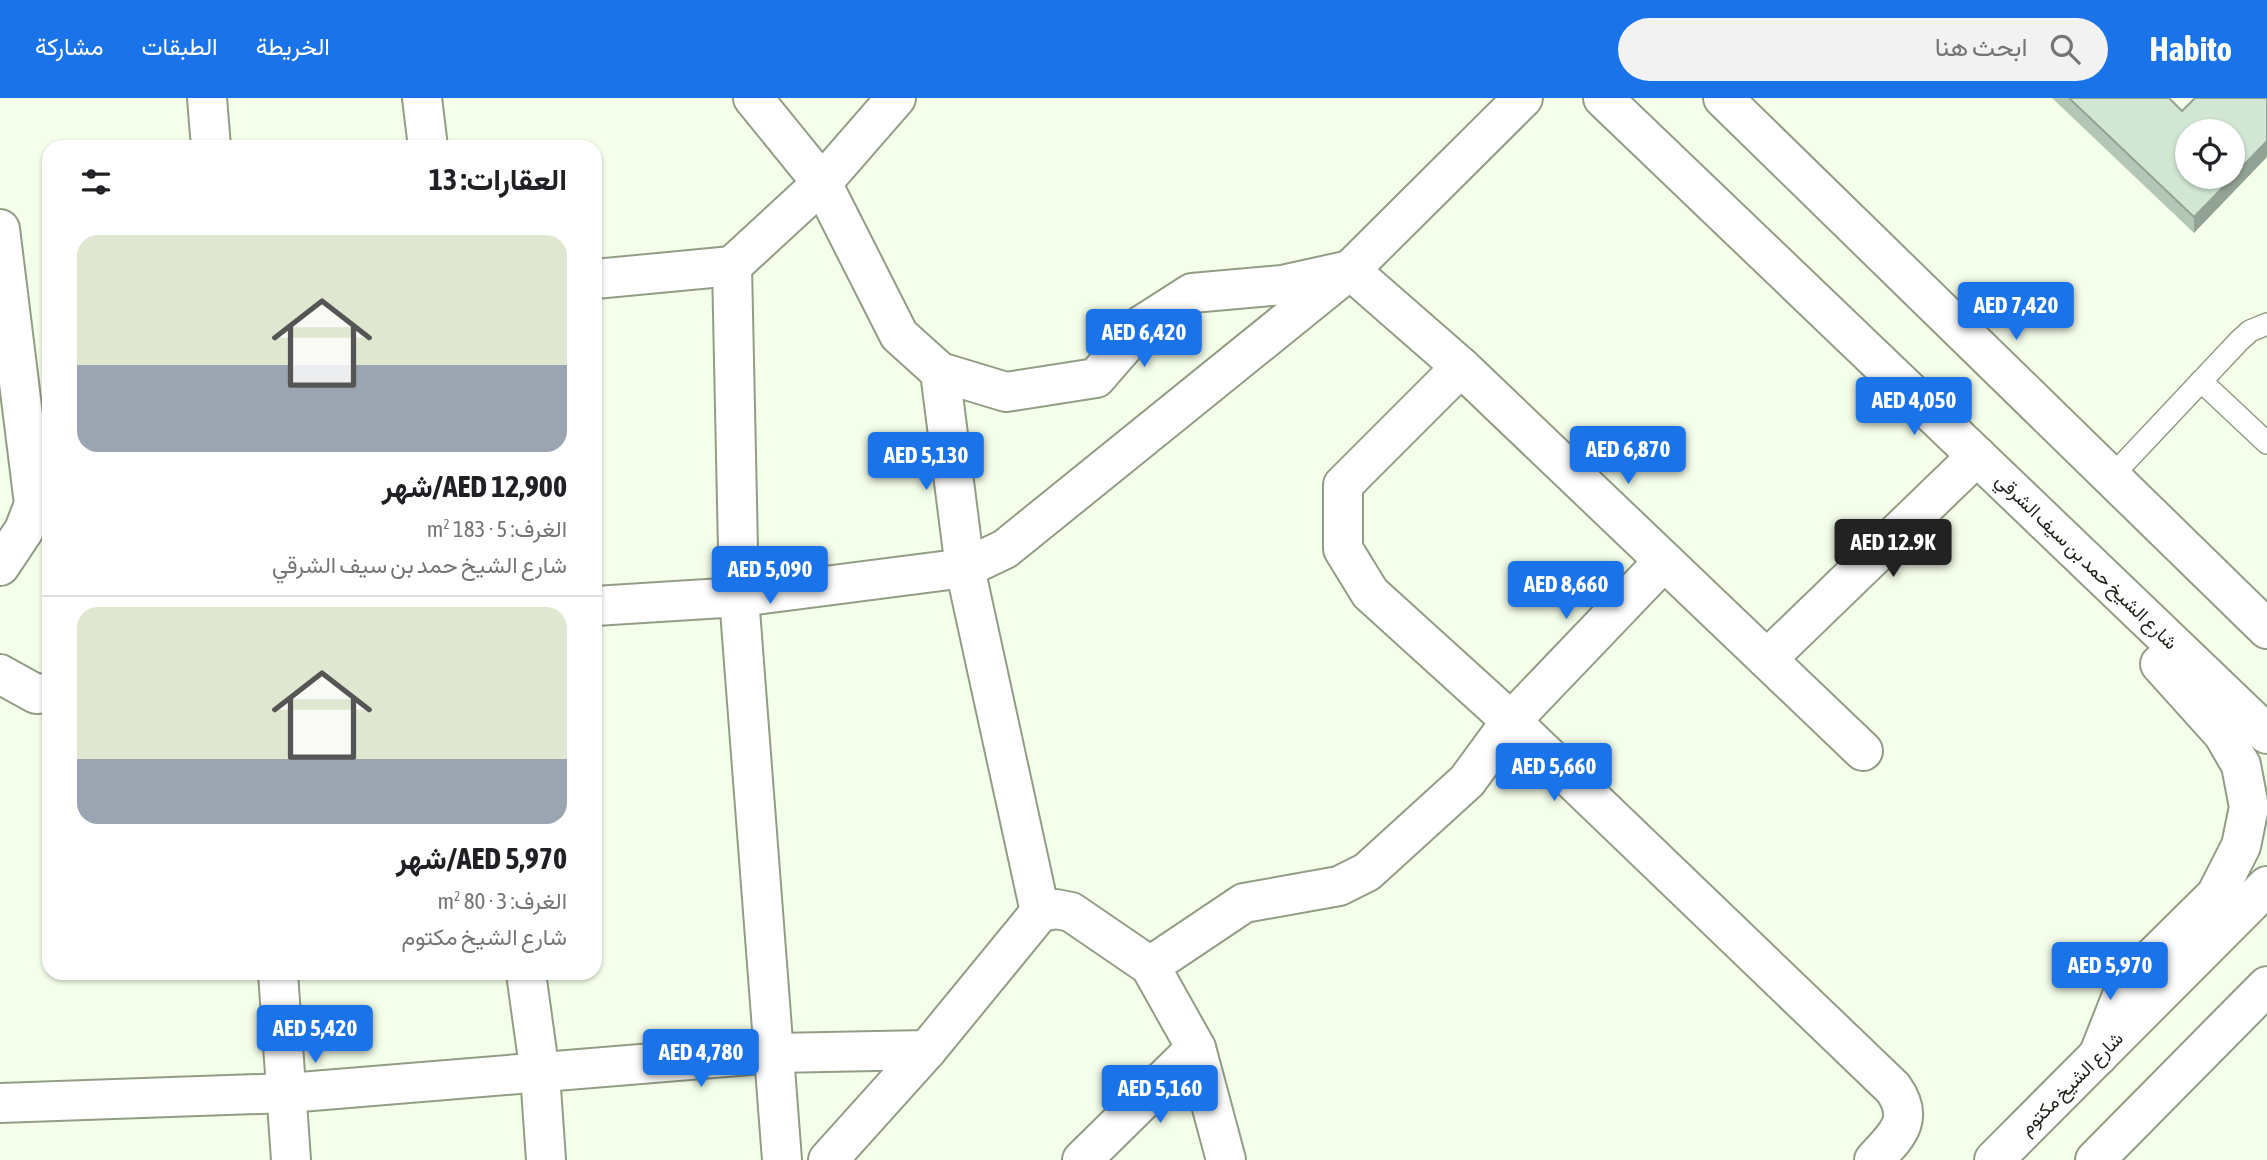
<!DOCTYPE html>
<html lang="ar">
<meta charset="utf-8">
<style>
body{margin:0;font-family:"Asap Condensed",Vazirmatn,sans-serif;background:#f2f2f2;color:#202124;direction:rtl;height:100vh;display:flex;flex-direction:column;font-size:26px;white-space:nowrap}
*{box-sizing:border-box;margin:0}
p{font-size:23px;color:#757577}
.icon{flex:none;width:38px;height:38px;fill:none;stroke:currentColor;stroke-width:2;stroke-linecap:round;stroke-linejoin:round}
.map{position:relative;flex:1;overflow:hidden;direction:ltr}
.details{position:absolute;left:42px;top:42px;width:560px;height:840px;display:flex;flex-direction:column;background:#fff;border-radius:21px;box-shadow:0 2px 5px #0004;direction:rtl}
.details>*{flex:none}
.controls{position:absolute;left:2175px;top:21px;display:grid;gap:14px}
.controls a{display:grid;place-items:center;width:70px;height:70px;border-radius:50%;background:#fff;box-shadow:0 2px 5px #0004;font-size:35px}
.price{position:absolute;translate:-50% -60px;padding:0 16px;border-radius:7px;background:#1a73e8;color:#fff;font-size:23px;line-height:46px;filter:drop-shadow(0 2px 4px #0008)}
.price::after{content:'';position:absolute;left:50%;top:42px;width:21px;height:16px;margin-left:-10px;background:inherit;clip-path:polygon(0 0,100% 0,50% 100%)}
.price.active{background:#222;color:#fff}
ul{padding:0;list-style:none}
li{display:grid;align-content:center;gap:14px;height:371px;padding:0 35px}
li+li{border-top:2px solid #e0e0e0}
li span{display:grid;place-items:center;height:217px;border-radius:21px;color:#555}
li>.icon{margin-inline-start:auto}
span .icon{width:126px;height:126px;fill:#fffc;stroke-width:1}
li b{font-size:30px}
h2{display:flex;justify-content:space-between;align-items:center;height:84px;padding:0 35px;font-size:30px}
header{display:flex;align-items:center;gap:42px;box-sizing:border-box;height:98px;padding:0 35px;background:#1a73e8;color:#fff}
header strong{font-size:33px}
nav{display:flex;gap:38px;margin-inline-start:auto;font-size:24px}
.search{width:490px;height:63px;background:#f2f2f2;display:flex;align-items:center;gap:18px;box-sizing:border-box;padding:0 24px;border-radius:38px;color:#757577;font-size:26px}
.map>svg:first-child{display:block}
</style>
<header>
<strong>Habito</strong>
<div class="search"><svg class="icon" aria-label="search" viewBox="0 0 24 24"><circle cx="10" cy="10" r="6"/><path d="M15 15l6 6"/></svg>ابحث هنا</div>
<nav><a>الخريطة</a><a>الطبقات</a><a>مشاركة</a></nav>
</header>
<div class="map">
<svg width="2267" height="1062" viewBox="0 0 2267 1062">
<rect width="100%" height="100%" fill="#f5feea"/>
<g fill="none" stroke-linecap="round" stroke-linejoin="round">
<!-- lane casing -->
<g stroke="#929d86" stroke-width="24">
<g id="lane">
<polyline points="2201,283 2267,345"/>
<polyline points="2111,379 2239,243 2250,233 2267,226"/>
</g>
</g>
<!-- street casing -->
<g stroke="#929d86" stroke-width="42">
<g id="street">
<polyline points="207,0 211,49"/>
<polyline points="422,0 428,49"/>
<polyline points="753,0 822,85 899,237 940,274 965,470 1040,814"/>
<polyline points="0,131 34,406 24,432 0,468"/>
<polyline points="595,181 732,168"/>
<polyline points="1461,269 1343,387 1343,451 1370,495 1511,623 1664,463"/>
<polyline points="940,274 1006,294 1096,280 1142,227 1192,195 1282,187 1350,172 1461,269 1863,653"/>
<polyline points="595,508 739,499 965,470 1005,451 1350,172 1523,0"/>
<polyline points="1767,561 1977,358"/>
<polyline points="0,576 36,596 49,595"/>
<path d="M1150,868L1244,805L1339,788L1367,774L1467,683L1511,623L1893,990C1916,1022 1896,1038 1874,1062"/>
<polyline points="278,875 291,1062"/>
<polyline points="526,875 540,976 546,1062"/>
<polyline points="0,1005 288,995 775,955 927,952 1040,814 1056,811 1071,814 1150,868 1196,950 1226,1062"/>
<polyline points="782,1062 739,499 732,168 822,85 896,0"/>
<polyline points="828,1062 927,952"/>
<polyline points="1082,1062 1196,950"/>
</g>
</g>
<!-- secondary casing -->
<g stroke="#929d86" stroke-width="42">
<g id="secondary">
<polyline points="1603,0 2267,636"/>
<polyline points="1723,0 2267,531"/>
<polyline points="2098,958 2127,885 2216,797 2241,748 2249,709 2241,667 2223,636 2160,566"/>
<polyline points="1994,1062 2267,788"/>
<polyline points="2095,1062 2267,888"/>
</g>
</g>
<!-- lane -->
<use href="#lane" stroke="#fff" stroke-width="21"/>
<!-- street -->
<use href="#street" stroke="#fff" stroke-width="38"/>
<!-- secondary -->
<use href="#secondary" stroke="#fff" stroke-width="38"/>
</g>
<!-- wall -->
<polygon fill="#b4c7b6" points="2052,0 2169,0 2182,13 2195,0 2194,135"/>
<!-- shaded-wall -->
<polygon fill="#92a294" points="2267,43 2267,59 2194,135 2194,119"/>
<!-- building -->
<polygon fill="#d1e7d4" stroke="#92a294" stroke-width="2" points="2069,0 2169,0 2182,13 2195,0 2267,0 2267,43 2233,78 2233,33 2188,33 2188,79 2233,79 2194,119"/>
<g text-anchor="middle" stroke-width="5" stroke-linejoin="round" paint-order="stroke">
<!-- street labels -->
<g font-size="19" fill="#1f231b" stroke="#fff">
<text transform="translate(2087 463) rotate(44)" y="7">شارع الشيخ حمد بن سيف الشرقي</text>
<text transform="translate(2071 985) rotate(-45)" y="7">شارع الشيخ مكتوم</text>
</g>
</g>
</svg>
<div class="controls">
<a><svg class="icon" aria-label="locate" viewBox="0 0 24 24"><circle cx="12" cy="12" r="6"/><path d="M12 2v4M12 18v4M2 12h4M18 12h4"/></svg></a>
</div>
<b class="price" style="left:2016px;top:244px">AED 7,420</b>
<b class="price" style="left:1144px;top:271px">AED 6,420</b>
<b class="price" style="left:1914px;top:339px">AED 4,050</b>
<b class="price" style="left:1628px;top:388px">AED 6,870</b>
<b class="price" style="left:926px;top:394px">AED 5,130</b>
<b class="price active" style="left:1893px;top:481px">AED 12.9K</b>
<b class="price" style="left:770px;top:508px">AED 5,090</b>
<b class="price" style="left:1566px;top:523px">AED 8,660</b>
<b class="price" style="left:1554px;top:705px">AED 5,660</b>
<b class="price" style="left:2110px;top:904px">AED 5,970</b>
<b class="price" style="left:315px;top:967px">AED 5,420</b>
<b class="price" style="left:701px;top:991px">AED 4,780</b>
<b class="price" style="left:1160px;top:1027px">AED 5,160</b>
<section class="details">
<h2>العقارات: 13<svg class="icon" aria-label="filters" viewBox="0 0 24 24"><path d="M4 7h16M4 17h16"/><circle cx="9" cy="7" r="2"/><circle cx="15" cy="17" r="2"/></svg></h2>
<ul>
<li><span style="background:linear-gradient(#dfe7d0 60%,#9aa5b1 0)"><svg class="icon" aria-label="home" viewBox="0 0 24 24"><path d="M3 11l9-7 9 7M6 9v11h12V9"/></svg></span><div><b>AED 12,900/شهر</b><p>الغرف: 5 · 183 m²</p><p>شارع الشيخ حمد بن سيف الشرقي</p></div></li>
<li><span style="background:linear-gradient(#dfe7d0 70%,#9aa5b1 0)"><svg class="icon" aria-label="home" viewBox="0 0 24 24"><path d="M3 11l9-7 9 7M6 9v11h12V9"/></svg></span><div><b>AED 5,970/شهر</b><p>الغرف: 3 · 80 m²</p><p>شارع الشيخ مكتوم</p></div></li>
</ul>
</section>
</div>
